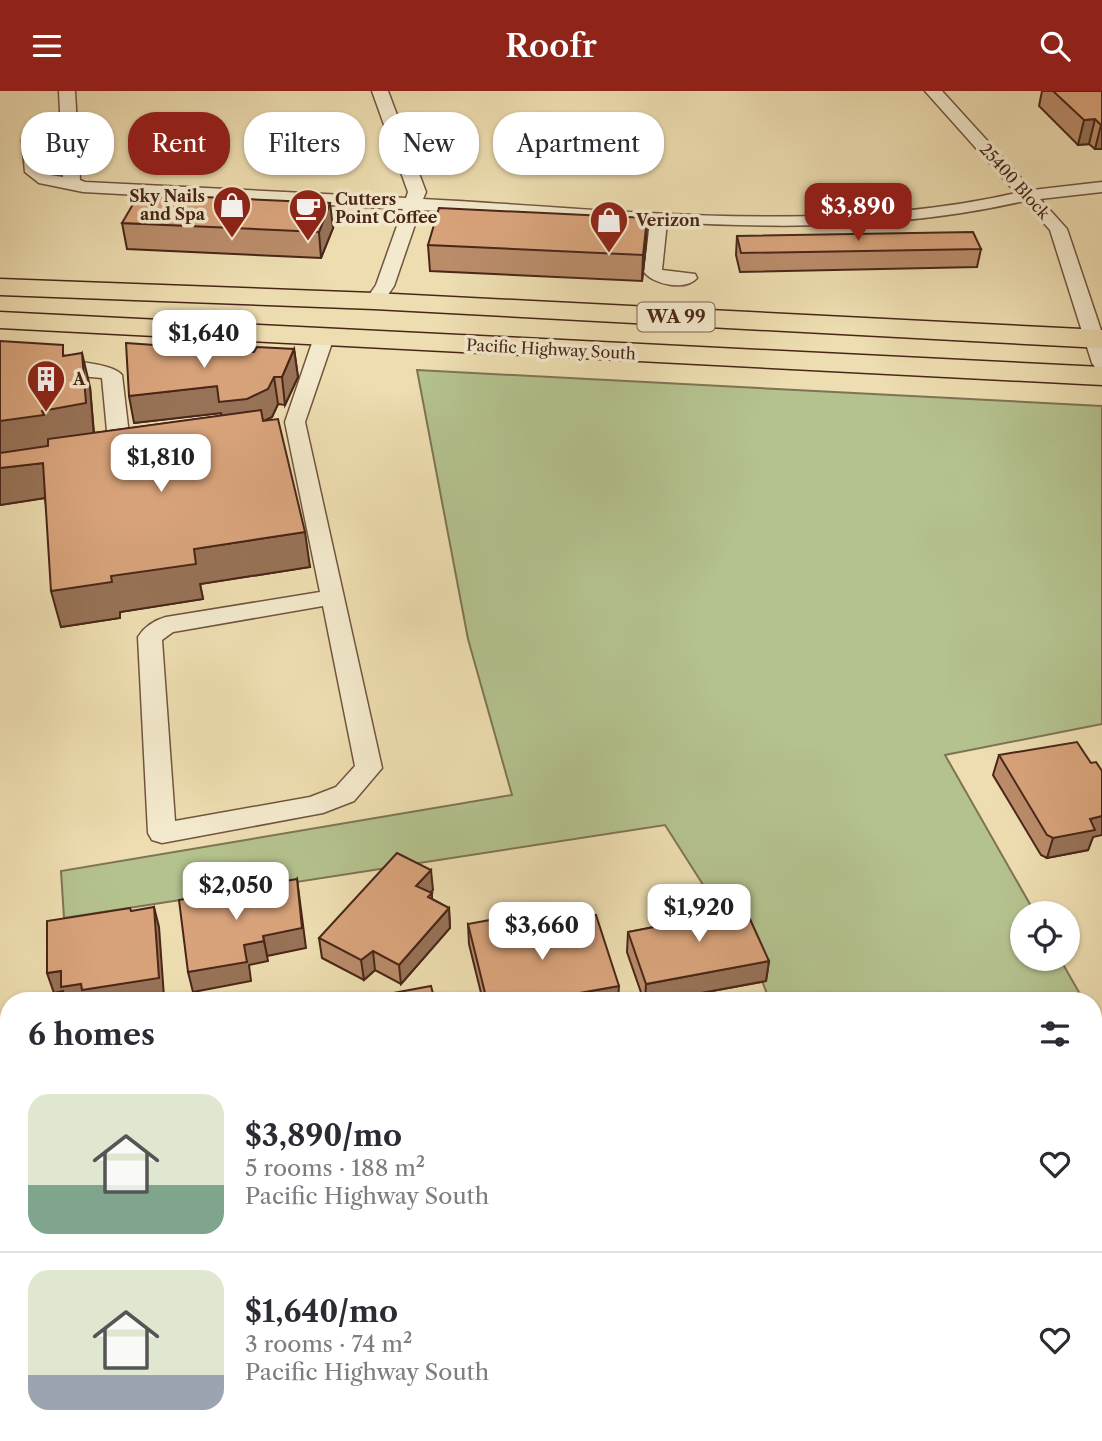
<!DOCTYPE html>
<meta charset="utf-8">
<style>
body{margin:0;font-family:"Libre Caslon Text",serif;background:#f2f2f3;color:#2b2b33;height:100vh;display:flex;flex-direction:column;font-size:26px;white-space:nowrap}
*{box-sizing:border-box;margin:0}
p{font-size:23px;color:#7c7c81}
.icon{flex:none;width:38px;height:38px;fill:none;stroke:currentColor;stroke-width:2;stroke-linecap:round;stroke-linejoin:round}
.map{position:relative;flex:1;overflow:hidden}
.drawer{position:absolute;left:0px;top:901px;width:1102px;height:450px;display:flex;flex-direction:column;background:#fff;border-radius:28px 28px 0 0;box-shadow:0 2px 5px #0004}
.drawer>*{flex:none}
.banner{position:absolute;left:21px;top:21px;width:700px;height:63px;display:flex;gap:14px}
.fabs{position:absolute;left:1010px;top:810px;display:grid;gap:14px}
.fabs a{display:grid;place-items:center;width:70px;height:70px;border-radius:50%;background:#fff;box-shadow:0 2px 5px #0004;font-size:35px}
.price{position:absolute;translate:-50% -60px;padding:0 16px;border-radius:14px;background:#fff;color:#222;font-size:23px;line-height:46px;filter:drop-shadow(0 2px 4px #0008)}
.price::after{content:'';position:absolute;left:50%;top:42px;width:21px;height:16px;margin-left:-10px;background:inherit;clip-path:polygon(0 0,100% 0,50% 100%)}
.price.current{background:#8f2418;color:#fff}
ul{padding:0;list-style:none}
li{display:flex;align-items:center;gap:21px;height:175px;padding:0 28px}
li+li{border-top:2px solid #e1e1e2}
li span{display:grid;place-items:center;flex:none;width:196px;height:140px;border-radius:21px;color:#555}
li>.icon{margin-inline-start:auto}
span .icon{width:84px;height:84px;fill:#fffc;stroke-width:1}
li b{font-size:30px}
h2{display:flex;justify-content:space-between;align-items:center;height:84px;padding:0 28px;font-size:30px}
.tag{padding:0 24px;border-radius:28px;background:#fff;box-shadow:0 2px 5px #0004;font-size:24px;line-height:63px}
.tag.current{background:#8f2418;color:#fff}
header{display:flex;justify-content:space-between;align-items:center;height:91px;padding:0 28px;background:#8f2418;color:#fff;font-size:32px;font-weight:600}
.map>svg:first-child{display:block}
</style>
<header><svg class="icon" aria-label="menu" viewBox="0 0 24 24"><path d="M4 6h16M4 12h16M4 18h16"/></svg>Roofr<svg class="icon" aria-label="search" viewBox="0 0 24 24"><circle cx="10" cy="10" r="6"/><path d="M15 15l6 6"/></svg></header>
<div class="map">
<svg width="1102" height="1350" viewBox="0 0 1102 1350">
<rect width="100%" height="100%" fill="#edddb0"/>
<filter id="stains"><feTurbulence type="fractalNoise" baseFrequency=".00286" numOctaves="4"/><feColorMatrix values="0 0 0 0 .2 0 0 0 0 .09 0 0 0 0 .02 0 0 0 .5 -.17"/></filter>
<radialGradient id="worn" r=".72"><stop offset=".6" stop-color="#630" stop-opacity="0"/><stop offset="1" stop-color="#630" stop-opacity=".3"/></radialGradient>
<!-- green -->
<g fill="#b4c28e" stroke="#7e7454" stroke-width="2">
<polygon points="417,279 1102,315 1102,633 945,664 1035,822 1022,822 1022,868 1060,868 1084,910 770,910 758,880 665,734 64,827 61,780 512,704 468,548"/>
<polygon points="1094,927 1102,942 1102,1350 942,1350 939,1342 1094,1342"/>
</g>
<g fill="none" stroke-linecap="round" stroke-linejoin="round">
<!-- lane casing -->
<g stroke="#72543f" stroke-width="3">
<g id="lane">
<path d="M59,0H75L80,89L85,91L406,107L408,101L372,0H388L426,101L423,108C613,118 830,145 1016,102L925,0H942L1032,99L1102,91V101L1040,108L1067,138L1102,242V278L1095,276L1092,272L1050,139L1024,110C907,137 786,138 667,131L662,179L695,183L697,187C686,200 654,194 644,181L650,131L420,119L394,195L381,214L374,216L365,210L376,194L403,118L83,101L39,92L25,81L22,49L27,42L60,21ZM61,35L63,86L50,84L41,79L38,49Z"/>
<path d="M324,240L334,246L305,331L382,677L354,710L323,722L162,752L152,749L148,742L138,546C144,536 155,529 166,526L320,501L285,331L314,246ZM323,515L355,675L336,696L310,706L175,730L162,549L173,541Z"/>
<path d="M0,266C24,268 109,267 122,284L131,361L128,366H112L109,361L102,287L0,278Z"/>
</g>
</g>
<!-- street casing -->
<g stroke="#72543f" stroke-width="3">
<g id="street">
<polygon points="187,1342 241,1342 242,1350 188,1350"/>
<polygon points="912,1342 966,1342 969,1350 915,1350"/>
</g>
</g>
<!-- primary casing -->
<g stroke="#492619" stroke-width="3">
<g id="primary">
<polygon points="0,188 374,202 1102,239 1102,257 374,218 0,204"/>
<polygon points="0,221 1102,276 1102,294 0,237"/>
</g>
</g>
<!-- lane -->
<use href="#lane" fill="#f3e9cc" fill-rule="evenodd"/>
<!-- street -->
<use href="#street" fill="#f3e9cc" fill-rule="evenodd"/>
<!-- primary -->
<use href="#primary" fill="#edddb0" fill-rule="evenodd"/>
</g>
<!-- wall -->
<g fill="#ba8c6a" stroke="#492619" stroke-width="2">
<polygon points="1042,0 1102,0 1102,58 1095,58 1089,53 1078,54 1039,15"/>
<polygon points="647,127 646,153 642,190 430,180 428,154"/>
<polygon points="122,132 333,137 321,167 127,158"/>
<polygon points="737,145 981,158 977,176 740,181 736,164"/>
<polygon points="294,258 298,286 285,314 278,313 272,326 263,330 310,476 200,493 203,508 120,521 120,527 61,536 45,407 0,414 65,265 90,296 94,342 221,325 221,322 134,332 254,261"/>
<polygon points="999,664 1091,672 1093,746 1088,759 1047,767 1041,764 993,684"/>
<polygon points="433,799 430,802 432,802 432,808 449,817 450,837 401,893 375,879 364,889 322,867 319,847"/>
<polygon points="702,813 769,870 766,890 658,910 644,910 627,861 628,841 700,827"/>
<polygon points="567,829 618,910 483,910 469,853 468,833 508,853 567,843"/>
<polygon points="697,1342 861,1342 858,1350 700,1350"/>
</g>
<!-- shaded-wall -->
<g fill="#977256" stroke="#492619" stroke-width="2">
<polygon points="1095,28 1089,53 1078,54 1084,29"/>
<polygon points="1101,34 1102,34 1102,58 1095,58"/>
<polygon points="330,112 333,137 321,167 319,141"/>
<polygon points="647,127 646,153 642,190 643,164"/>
<polygon points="294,258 298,286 285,314 282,286"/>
<polygon points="82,262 90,296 94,346 0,366 0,330 42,320"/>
<polygon points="274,286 278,313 272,326 251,336 223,339 221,322 134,332 129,305 217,295"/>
<polygon points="43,372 52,406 0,414 0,377"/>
<polygon points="305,441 310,476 200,493 203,508 120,521 120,527 61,536 51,500 111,485 194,458"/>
<polygon points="1102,725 1102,744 1093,746 1088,759 1047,767 1053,747 1090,728"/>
<polygon points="431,779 433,799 418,815 416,795"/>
<polygon points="297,788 306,857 267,865 263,845"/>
<polygon points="154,816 159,836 164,906 142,910 66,910 63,900 54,902 47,882 61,880"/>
<polygon points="449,817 450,837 401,893 399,874"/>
<polygon points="264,850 268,870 249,874 251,890 193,901 188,881 244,854"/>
<polygon points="373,860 375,879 364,889 361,869"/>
<polygon points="769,870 766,890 658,910 645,910 646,893"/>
<polygon points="619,895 618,910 560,910 562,905"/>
<polygon points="2,960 9,976 9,1031 0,1032"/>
<polygon points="9,1183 9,1203 0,1205 0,1185"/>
<polygon points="9,1310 9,1329 0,1331 0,1312"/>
<polygon points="53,1342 56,1342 60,1350 53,1350"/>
<polygon points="852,1342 861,1342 858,1350"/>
</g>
<!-- building -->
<g fill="#d8a37b" stroke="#492619" stroke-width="2">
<polygon points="1053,0 1102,0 1102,34 1101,34 1095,28 1084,29"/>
<polygon points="139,103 330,112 319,141 122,132"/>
<polygon points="439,117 647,127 643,164 428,154"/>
<polygon points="973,141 981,158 741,162 737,145"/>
<polygon points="0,250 63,254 63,265 82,262 86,312 42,320 44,324 0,330"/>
<polygon points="126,252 254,261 257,256 294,258 282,286 274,286 268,298 247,308 219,311 217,295 129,305"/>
<polygon points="261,319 263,330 278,328 305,441 194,458 196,473 111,485 112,491 51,500 43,372 0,377 0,362 48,355 48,348"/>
<polygon points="1077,651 1091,672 1096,671 1102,680 1102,725 1090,728 1095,739 1053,747 1047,744 999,664"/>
<polygon points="397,762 431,779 416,795 432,802 428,806 449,817 399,874 373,860 361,869 319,847"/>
<polygon points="297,788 302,837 263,845 264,850 244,854 247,871 188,881 179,809"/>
<polygon points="740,806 769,870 646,893 628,841 707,826 702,813"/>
<polygon points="154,816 159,887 82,899 81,893 61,896 61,880 47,882 47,830 130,817 131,820"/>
<polygon points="596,824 619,895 562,905 563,909 560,910 487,910 468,833 501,827 508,853 571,842 567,829"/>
<polygon points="431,895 435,910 362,910 361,908"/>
<polygon points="0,960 2,960 2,1011 0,1012"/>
<polygon points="9,1095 9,1183 0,1185 0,1097"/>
<polygon points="9,1213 9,1310 0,1312 0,1215"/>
<polygon points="24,1342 53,1342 53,1350 0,1350 0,1347"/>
<polygon points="318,1342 446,1342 447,1350 319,1350"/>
<polygon points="709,1342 855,1342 858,1350 712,1350"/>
<polygon points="79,1347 79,1350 65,1350"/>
</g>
<!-- icons -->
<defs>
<g id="shop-pin" transform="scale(2.0125)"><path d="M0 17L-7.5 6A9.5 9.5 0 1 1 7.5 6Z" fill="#8f2418" stroke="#f3e9cc"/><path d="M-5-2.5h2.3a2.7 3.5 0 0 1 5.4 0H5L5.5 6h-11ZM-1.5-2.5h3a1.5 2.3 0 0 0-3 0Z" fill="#fff"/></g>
<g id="cafe-pin" transform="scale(2.0125)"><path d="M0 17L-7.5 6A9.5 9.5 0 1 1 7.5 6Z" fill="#8f2418" stroke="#f3e9cc"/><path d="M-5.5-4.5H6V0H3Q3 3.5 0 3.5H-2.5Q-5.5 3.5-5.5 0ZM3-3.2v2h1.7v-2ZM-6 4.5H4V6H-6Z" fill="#fff"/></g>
<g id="building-pin" transform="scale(2.0125)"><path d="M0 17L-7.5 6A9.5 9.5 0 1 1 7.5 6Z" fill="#8f2418" stroke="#f3e9cc"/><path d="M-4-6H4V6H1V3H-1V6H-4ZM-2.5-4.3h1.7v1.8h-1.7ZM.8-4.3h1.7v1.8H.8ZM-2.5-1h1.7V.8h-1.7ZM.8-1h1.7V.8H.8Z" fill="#fff"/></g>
</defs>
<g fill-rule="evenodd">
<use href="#shop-pin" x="232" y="114"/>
<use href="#cafe-pin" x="308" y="117"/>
<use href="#shop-pin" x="609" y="129"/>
<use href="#building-pin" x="46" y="288"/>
</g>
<g text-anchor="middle" stroke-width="7" stroke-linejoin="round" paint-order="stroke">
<!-- far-street labels -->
<g font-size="16" fill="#492619" stroke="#f3e9cc">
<text transform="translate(1015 90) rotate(48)" y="6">25400 Block</text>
<text transform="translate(551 258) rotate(3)" y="6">Pacific Highway South</text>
</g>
<!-- far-poi labels -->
<g font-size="16" font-weight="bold" fill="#492619" stroke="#f3e9cc" text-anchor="start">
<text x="205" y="111" text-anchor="end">Sky Nails<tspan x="205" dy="18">and Spa</tspan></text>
<text x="335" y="114">Cutters<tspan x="335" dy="18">Point Coffee</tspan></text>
<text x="636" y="135">Verizon</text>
<text x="73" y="294">A</text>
</g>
<!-- shield labels -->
<rect fill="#f3e9cc" stroke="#7c604f" stroke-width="2" x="637.5" y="211.5" width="77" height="29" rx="5"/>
<g font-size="18" font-weight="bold" fill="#492619">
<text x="676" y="232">WA 99</text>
</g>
</g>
<rect width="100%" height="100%" filter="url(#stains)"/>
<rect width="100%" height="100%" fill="url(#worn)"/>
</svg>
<div class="fabs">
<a><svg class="icon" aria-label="locate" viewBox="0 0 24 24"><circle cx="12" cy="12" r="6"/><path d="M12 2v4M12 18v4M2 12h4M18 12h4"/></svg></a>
</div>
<b class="price current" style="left:858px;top:152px">$3,890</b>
<b class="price" style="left:204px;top:279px">$1,640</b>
<b class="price" style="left:161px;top:403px">$1,810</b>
<b class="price" style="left:236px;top:831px">$2,050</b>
<b class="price" style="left:699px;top:853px">$1,920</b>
<b class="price" style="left:542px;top:871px">$3,660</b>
<div class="banner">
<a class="tag">Buy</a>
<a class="tag current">Rent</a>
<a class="tag">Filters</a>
<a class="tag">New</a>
<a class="tag">Apartment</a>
</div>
<section class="drawer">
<h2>6 homes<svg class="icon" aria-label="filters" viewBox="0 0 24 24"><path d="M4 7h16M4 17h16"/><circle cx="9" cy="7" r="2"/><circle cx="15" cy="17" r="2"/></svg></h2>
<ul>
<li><span style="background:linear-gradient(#dfe7d0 65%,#7fa58c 0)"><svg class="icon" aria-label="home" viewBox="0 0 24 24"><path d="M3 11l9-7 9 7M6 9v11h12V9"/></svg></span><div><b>$3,890/mo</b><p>5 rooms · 188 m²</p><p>Pacific Highway South</p></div><svg class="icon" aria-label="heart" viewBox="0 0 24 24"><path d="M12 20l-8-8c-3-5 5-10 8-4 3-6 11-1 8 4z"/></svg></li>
<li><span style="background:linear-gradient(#dfe7d0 75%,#9aa5b1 0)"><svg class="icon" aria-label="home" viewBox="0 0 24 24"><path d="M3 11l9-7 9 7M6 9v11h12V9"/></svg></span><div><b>$1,640/mo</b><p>3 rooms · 74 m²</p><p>Pacific Highway South</p></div><svg class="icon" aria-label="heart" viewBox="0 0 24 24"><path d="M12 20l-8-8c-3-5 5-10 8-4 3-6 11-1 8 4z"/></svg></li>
</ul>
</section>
</div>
